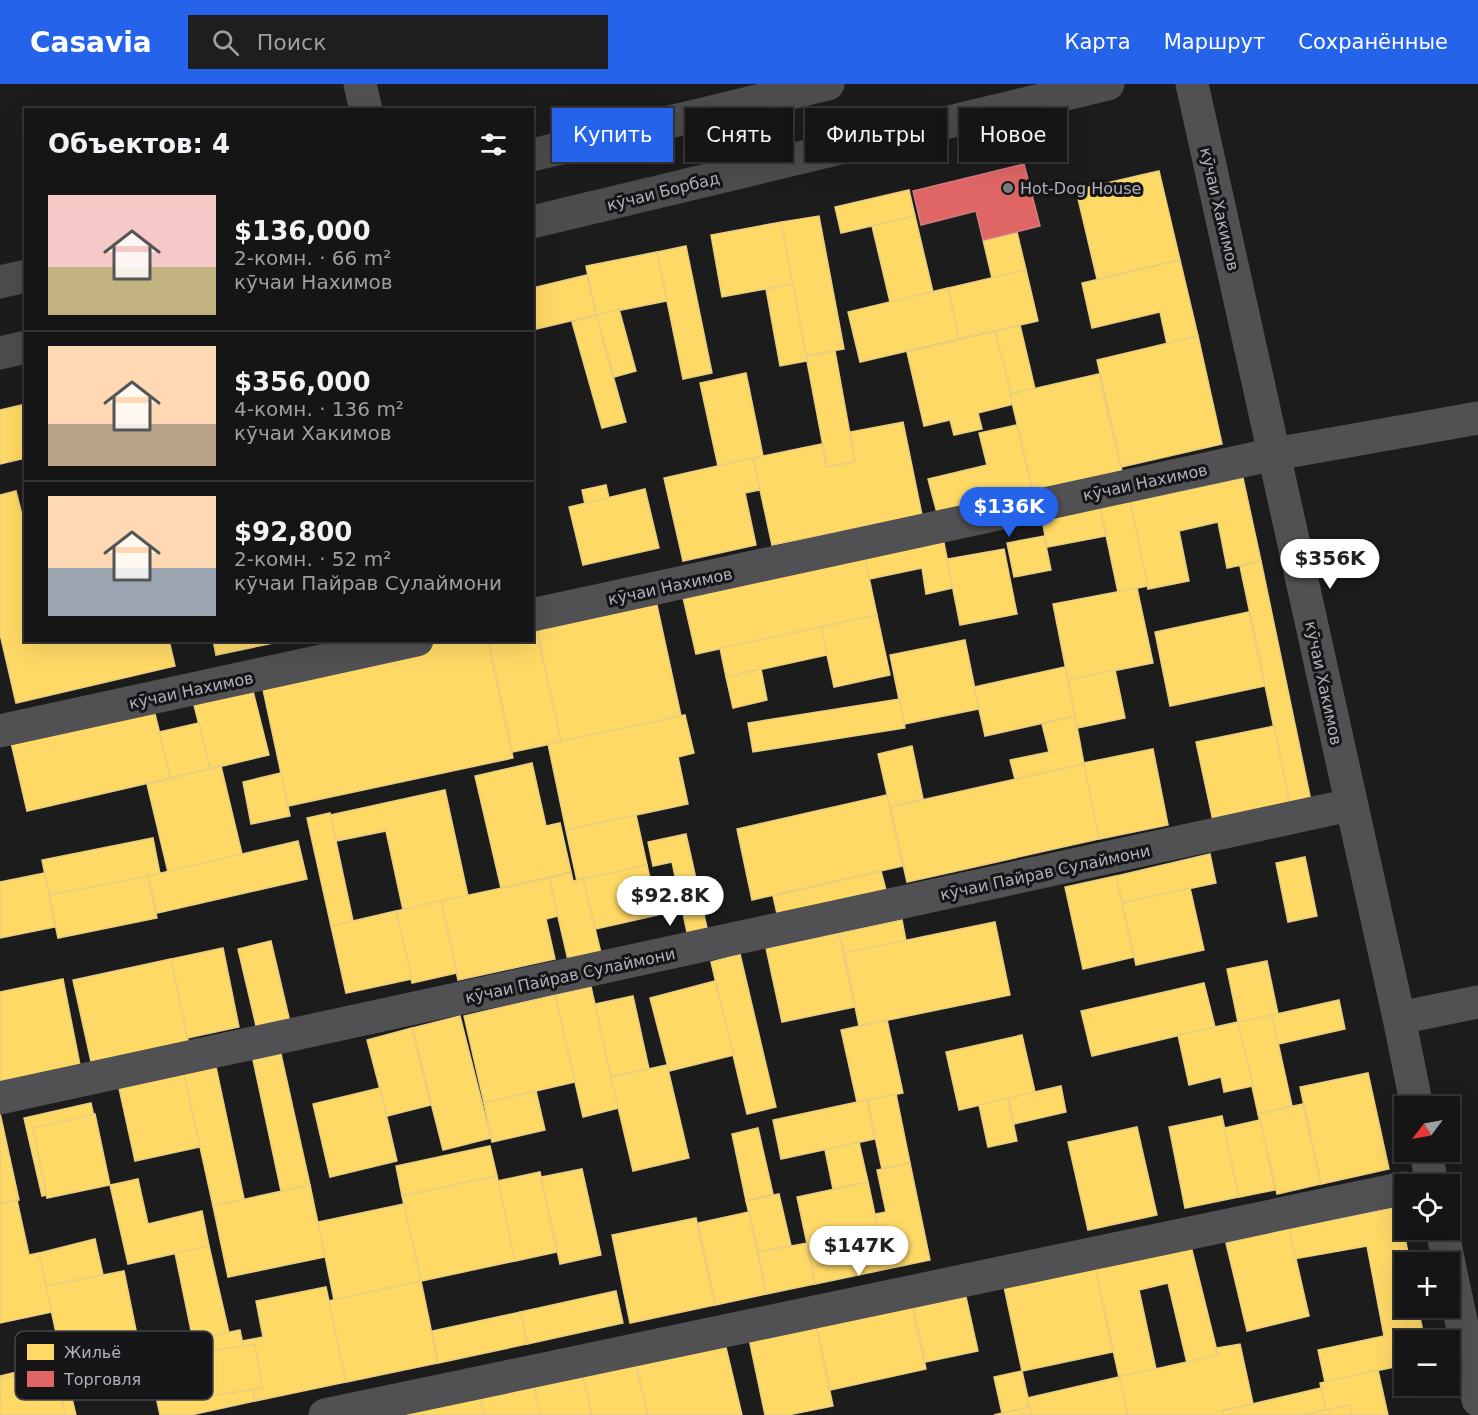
<!DOCTYPE html>
<html lang="ru">
<meta charset="utf-8">
<style>
body{margin:0;font-family:"DejaVu Sans",sans-serif;background:#1e1e1e;color:#f1f3f6;height:100vh;display:flex;flex-direction:column;font-size:22px;white-space:nowrap}
*{box-sizing:border-box;margin:0}
p{font-size:20px;color:#9d9fa0}
.icon{flex:none;width:33px;height:33px;fill:none;stroke:currentColor;stroke-width:2;stroke-linecap:round;stroke-linejoin:round}
.map{position:relative;flex:1;overflow:hidden}
.details{position:absolute;left:24px;top:24px;width:510px;height:534px;display:flex;flex-direction:column;background:#151515;border-radius:0px;box-shadow:0 6px 24px #0002,0 0 0 2px #343434}
.details>*{flex:none}
.top-card{position:absolute;left:552px;top:24px;width:570px;height:54px;display:flex;gap:12px}
.needle{width:39px;rotate:238deg}
.controls{position:absolute;left:1394px;top:1012px;display:grid;gap:12px}
.controls a{display:grid;place-items:center;width:66px;height:66px;border-radius:0px;background:#151515;box-shadow:0 6px 24px #0002,0 0 0 2px #343434;font-size:30px}
.price{position:absolute;translate:-50% -51px;padding:0 14px;border-radius:21px;background:#fff;color:#222;font-size:20px;line-height:39px;filter:drop-shadow(0 2px 3px #0008)}
.price::after{content:'';position:absolute;left:50%;top:36px;width:18px;height:14px;margin-left:-9px;background:inherit;clip-path:polygon(0 0,100% 0,50% 100%)}
.price.selected{background:#2563eb;color:#fff}
ul{padding:0;list-style:none}
li{display:flex;align-items:center;gap:18px;height:150px;padding:0 24px}
li+li{border-top:2px solid #343434}
li span{display:grid;place-items:center;flex:none;width:168px;height:120px;border-radius:0px;color:#555}
li>.icon{margin-inline-start:auto}
span .icon{width:72px;height:72px;fill:#fffc;stroke-width:1}
li b{font-size:26px}
h2{display:flex;justify-content:space-between;align-items:center;height:72px;padding:0 24px;font-size:26px}
.pill{padding:0 21px;border-radius:0px;background:#151515;box-shadow:0 6px 24px #0002,0 0 0 2px #343434;font-size:21px;line-height:54px}
.pill.selected{background:#2563eb;color:#fff}
header{display:flex;align-items:center;gap:36px;box-sizing:border-box;height:84px;padding:0 30px;background:#2563eb;color:#fff}
header strong{font-size:28px}
nav{display:flex;gap:33px;margin-inline-start:auto;font-size:21px}
.search{width:420px;height:54px;background:#1e1e1e;display:flex;align-items:center;gap:15px;box-sizing:border-box;padding:0 21px;border-radius:0px;color:#9d9fa0;font-size:22px}
.map>svg:first-child{display:block}
</style>
<header>
<strong>Casavia</strong>
<div class="search"><svg class="icon" aria-label="search" viewBox="0 0 24 24"><circle cx="10" cy="10" r="6"/><path d="M15 15l6 6"/></svg>Поиск</div>
<nav><a>Карта</a><a>Маршрут</a><a>Сохранённые</a></nav>
</header>
<div class="map">
<svg width="1478" height="1331" viewBox="0 0 1478 1331">
<rect width="100%" height="100%" fill="#1c1c1c"/>
<!-- homes -->
<g fill="#ffd966" stroke="#e7cd80" stroke-width="1.5">
<polygon points="1159,87 1180,176 1097,195 1076,106"/>
<polygon points="909,106 915,132 841,149 835,123"/>
<polygon points="819,132 844,265 806,272 781,138"/>
<polygon points="915,132 933,208 890,218 872,142"/>
<polygon points="781,138 793,200 722,213 711,151"/>
<polygon points="1017,148 1026,186 992,194 983,156"/>
<polygon points="686,162 712,289 683,295 657,168"/>
<polygon points="657,168 667,217 596,231 586,182"/>
<polygon points="1180,176 1198,252 1167,260 1160,228 1092,244 1082,199"/>
<polygon points="1026,186 1038,237 959,255 948,204"/>
<polygon points="587,191 596,231 532,246 532,204"/>
<polygon points="793,200 807,277 780,282 766,205"/>
<polygon points="948,204 959,255 860,278 848,228"/>
<polygon points="619,225 636,287 614,293 596,231"/>
<polygon points="596,231 626,338 602,344 572,238"/>
<polygon points="1020,241 1035,305 1010,310 995,247"/>
<polygon points="995,247 1014,320 978,329 982,345 954,351 950,336 924,342 907,268"/>
<polygon points="1198,252 1222,360 1121,383 1097,276"/>
<polygon points="835,267 855,378 827,383 806,272"/>
<polygon points="746,289 763,372 718,382 700,299"/>
<polygon points="1099,290 1122,387 1033,408 1010,310"/>
<polygon points="26,320 26,374 0,380 0,326"/>
<polygon points="903,338 922,431 772,461 753,374 822,360 827,383 855,378 850,348"/>
<polygon points="1017,341 1033,408 937,429 928,395 987,381 979,349"/>
<polygon points="753,374 760,406 745,409 756,461 683,477 664,394"/>
<polygon points="1243,394 1261,477 1227,484 1218,438 1179,447 1189,497 1148,505 1130,418"/>
<polygon points="606,401 609,414 585,420 582,406"/>
<polygon points="645,405 659,464 583,481 569,423"/>
<polygon points="16,407 26,447 26,556 169,556 175,582 16,619 0,550 0,411"/>
<polygon points="1130,418 1148,502 1118,508 1100,423"/>
<polygon points="1100,423 1106,452 1047,463 1042,435"/>
<polygon points="1044,452 1051,486 1014,493 1007,459"/>
<polygon points="943,454 953,504 926,510 922,484 869,495 864,470"/>
<polygon points="1004,465 1017,530 960,541 947,475"/>
<polygon points="864,470 877,531 696,570 682,509"/>
<polygon points="1261,477 1311,717 1290,721 1240,482"/>
<polygon points="1137,504 1153,579 1068,596 1053,520"/>
<polygon points="655,512 681,632 561,658 535,538"/>
<polygon points="1249,528 1265,602 1170,622 1155,548"/>
<polygon points="877,531 890,591 834,603 821,543"/>
<polygon points="532,538 535,538 561,658 512,668 488,556 532,556"/>
<polygon points="821,543 827,571 726,593 720,564"/>
<polygon points="213,556 288,556 216,571"/>
<polygon points="445,556 488,556 513,674 288,722 261,596"/>
<polygon points="965,556 979,625 904,640 890,571"/>
<polygon points="1065,583 1075,632 985,652 974,603"/>
<polygon points="761,585 767,616 733,624 726,593"/>
<polygon points="1115,586 1125,634 1077,644 1068,596"/>
<polygon points="251,599 269,671 210,685 192,613"/>
<polygon points="899,615 905,644 753,668 748,639"/>
<polygon points="152,618 171,694 27,727 9,650"/>
<polygon points="685,631 694,669 678,673 688,720 566,746 548,660"/>
<polygon points="1075,632 1084,680 1015,695 1010,676 1049,668 1042,640"/>
<polygon points="199,639 210,685 171,694 159,648"/>
<polygon points="1274,642 1290,721 1213,737 1196,658"/>
<polygon points="912,662 923,715 890,723 878,670"/>
<polygon points="1153,665 1168,741 1099,755 1083,679"/>
<polygon points="532,679 546,742 560,739 571,788 501,804 475,692"/>
<polygon points="1084,680 1099,755 907,798 890,723"/>
<polygon points="221,682 242,770 168,788 147,700"/>
<polygon points="281,689 290,732 251,740 243,698"/>
<polygon points="445,706 468,812 403,826 386,747 336,757 330,731"/>
<polygon points="887,711 903,782 752,816 737,745"/>
<polygon points="330,729 353,837 331,842 307,734"/>
<polygon points="636,731 647,781 577,797 566,746"/>
<polygon points="686,750 707,844 687,848 672,778 653,782 648,758"/>
<polygon points="153,754 160,790 49,811 42,776"/>
<polygon points="298,757 307,795 157,829 148,792"/>
<polygon points="1210,770 1216,799 1122,819 1116,792"/>
<polygon points="1305,773 1317,832 1288,838 1276,779"/>
<polygon points="647,781 658,831 595,845 583,795"/>
<polygon points="881,787 887,810 778,834 773,812"/>
<polygon points="571,788 573,797 583,795 601,869 568,876 549,794"/>
<polygon points="45,789 55,843 0,854 0,798"/>
<polygon points="148,792 157,834 58,854 49,811"/>
<polygon points="1116,792 1134,873 1083,885 1065,803"/>
<polygon points="549,794 558,832 546,835 555,875 458,896 441,817"/>
<polygon points="1190,804 1204,866 1136,881 1122,819"/>
<polygon points="441,817 457,889 412,899 396,827"/>
<polygon points="396,827 412,895 346,909 331,842"/>
<polygon points="902,836 906,857 844,869 839,849"/>
<polygon points="995,838 1010,911 859,942 844,869"/>
<polygon points="839,849 855,923 782,938 766,864"/>
<polygon points="271,857 290,938 257,946 238,865"/>
<polygon points="223,864 239,943 187,954 171,875"/>
<polygon points="740,870 776,1023 747,1030 711,878"/>
<polygon points="171,875 189,961 92,982 73,896"/>
<polygon points="1267,877 1278,930 1238,938 1227,885"/>
<polygon points="63,895 80,981 0,997 0,908"/>
<polygon points="715,897 734,971 669,987 650,914"/>
<polygon points="1204,899 1215,943 1092,972 1081,927"/>
<polygon points="591,903 619,1024 583,1033 555,911"/>
<polygon points="555,911 575,998 484,1019 464,932"/>
<polygon points="633,912 649,985 611,993 595,920"/>
<polygon points="1339,916 1345,945 1278,960 1272,931"/>
<polygon points="1272,931 1292,1022 1258,1030 1238,938"/>
<polygon points="460,932 491,1054 443,1066 412,944"/>
<polygon points="887,936 903,1009 857,1018 841,946"/>
<polygon points="1238,938 1253,1002 1224,1008 1221,993 1189,1001 1178,951"/>
<polygon points="412,944 431,1021 387,1032 367,956"/>
<polygon points="1022,951 1035,1008 959,1026 946,968"/>
<polygon points="281,970 310,1101 281,1107 253,976"/>
<polygon points="667,981 689,1074 633,1087 611,993"/>
<polygon points="216,983 244,1115 213,1122 184,990"/>
<polygon points="1368,989 1389,1085 1321,1100 1300,1003"/>
<polygon points="184,990 200,1063 135,1077 119,1004"/>
<polygon points="1061,1002 1066,1028 1014,1040 1008,1014"/>
<polygon points="380,1004 397,1077 330,1093 313,1020"/>
<polygon points="536,1007 545,1046 492,1058 484,1019"/>
<polygon points="896,1010 910,1079 882,1085 867,1016"/>
<polygon points="1008,1014 1017,1057 988,1063 979,1021"/>
<polygon points="867,1016 875,1055 781,1075 773,1036"/>
<polygon points="91,1019 108,1097 42,1112 24,1034"/>
<polygon points="1303,1020 1321,1100 1277,1110 1258,1030"/>
<polygon points="0,1029 19,1116 0,1120"/>
<polygon points="95,1030 110,1101 47,1114 33,1044"/>
<polygon points="1222,1032 1239,1113 1185,1124 1169,1043"/>
<polygon points="1260,1036 1275,1106 1239,1113 1224,1044"/>
<polygon points="1137,1043 1157,1131 1088,1146 1068,1058"/>
<polygon points="758,1044 773,1110 746,1117 732,1050"/>
<polygon points="859,1058 868,1098 833,1105 825,1066"/>
<polygon points="490,1062 497,1092 402,1112 396,1082"/>
<polygon points="910,1079 930,1176 815,1200 812,1183 882,1168 875,1130 886,1128 877,1086"/>
<polygon points="582,1085 601,1171 560,1180 541,1093"/>
<polygon points="540,1088 557,1168 515,1177 497,1097"/>
<polygon points="497,1092 515,1177 421,1197 402,1112"/>
<polygon points="138,1095 148,1140 202,1127 209,1162 128,1180 110,1101"/>
<polygon points="868,1098 883,1168 812,1183 797,1113"/>
<polygon points="310,1101 325,1173 228,1193 213,1122"/>
<polygon points="779,1110 791,1162 758,1168 746,1117"/>
<polygon points="17,1116 29,1171 39,1169 52,1228 0,1239 0,1120"/>
<polygon points="404,1120 421,1197 334,1216 318,1138"/>
<polygon points="1399,1123 1410,1179 1404,1179 1404,1224 1418,1224 1425,1257 1404,1257 1404,1281 1325,1298 1318,1266 1384,1252 1367,1162 1294,1175 1289,1144"/>
<polygon points="749,1128 766,1210 715,1221 698,1139"/>
<polygon points="696,1134 715,1221 630,1239 612,1151"/>
<polygon points="1289,1144 1309,1232 1247,1247 1226,1159"/>
<polygon points="95,1155 103,1191 46,1202 39,1169"/>
<polygon points="1190,1158 1218,1271 1187,1279 1168,1199 1139,1206 1156,1285 1119,1293 1094,1180"/>
<polygon points="807,1159 815,1200 766,1210 758,1168"/>
<polygon points="209,1162 229,1249 193,1256 175,1169"/>
<polygon points="1094,1179 1113,1268 1022,1287 1003,1198"/>
<polygon points="124,1187 139,1261 62,1277 46,1202"/>
<polygon points="421,1197 438,1279 346,1298 328,1217"/>
<polygon points="326,1203 346,1298 255,1317 242,1257 263,1253 256,1217"/>
<polygon points="964,1204 978,1267 925,1278 911,1215"/>
<polygon points="616,1207 623,1239 527,1260 520,1228"/>
<polygon points="911,1215 926,1285 830,1306 815,1236"/>
<polygon points="521,1228 527,1260 438,1279 432,1247"/>
<polygon points="815,1236 833,1322 788,1331 765,1331 748,1250"/>
<polygon points="240,1246 255,1317 191,1331 160,1331 146,1266"/>
<polygon points="724,1255 742,1331 648,1331 635,1277"/>
<polygon points="255,1260 262,1304 178,1317 171,1273"/>
<polygon points="1240,1260 1253,1320 1223,1326 1224,1331 1128,1331 1119,1293 1218,1271 1216,1264"/>
<polygon points="63,1277 76,1331 0,1331 0,1292"/>
<polygon points="635,1277 648,1331 592,1331 582,1289"/>
<polygon points="55,1283 65,1331 0,1331 0,1295"/>
<polygon points="1378,1286 1388,1331 1327,1331 1320,1299"/>
<polygon points="1022,1287 1030,1323 1002,1329 994,1293"/>
<polygon points="582,1289 592,1331 540,1331 533,1299"/>
<polygon points="1119,1293 1128,1331 1031,1331 1027,1314"/>
<polygon points="533,1295 540,1331 484,1331 479,1306"/>
<polygon points="1321,1304 1327,1331 1223,1331 1222,1327"/>
<polygon points="479,1306 484,1331 360,1331"/>
<polygon points="1350,1321 1352,1331 1301,1331"/>
<polygon points="1030,1323 1031,1331 994,1331 1002,1329"/>
</g>
<!-- shops -->
<polygon fill="#e06666" stroke="#d17c80" stroke-width="1.5" points="1024,80 1040,142 983,156 976,127 921,141 913,107"/>
<g fill="none" stroke-linecap="round" stroke-linejoin="round">
<!-- minor -->
<g stroke="#515154" stroke-width="33">
<polyline points="360,0 366,26"/>
<polyline points="1192,0 1399,934 1417,1023"/>
<polyline points="532,531 1275,370 1478,334"/>
<polyline points="0,647 417,556"/>
<polyline points="1399,934 1478,918"/>
<polyline points="0,1014 1350,721"/>
<polyline points="1426,1068 1432,1101"/>
<polyline points="1442,1146 1449,1179"/>
<polyline points="1449,1180 1478,1316"/>
<polyline points="325,1331 1404,1104"/>
</g>
<!-- major -->
<g stroke="#4d4d50" stroke-width="33">
<polyline points="532,71 828,0"/>
<polyline points="532,138 1108,0"/>
<polyline points="0,198 26,192"/>
<polyline points="0,269 26,263"/>
</g>
</g>
<!-- markers -->
<circle fill="#7c7d83" stroke="#161618" stroke-width="2" cx="1008" cy="104" r="6"/>
<g text-anchor="middle" stroke-width="6" stroke-linejoin="round" paint-order="stroke">
<!-- poi labels -->
<g font-size="16" fill="#afb1bb" stroke="#161618" text-anchor="start">
<text x="1020" y="110">Hot-Dog House</text>
</g>
<!-- street labels -->
<g font-size="16" fill="#afb1bb" stroke="#161618">
<text transform="translate(663 107) rotate(-14)" y="6">кӯчаи Борбад</text>
<text transform="translate(1220 125) rotate(77)" y="6">кӯчаи Хакимов</text>
<text transform="translate(1145 398) rotate(-12)" y="6">кӯчаи Нахимов</text>
<text transform="translate(670 502) rotate(-12)" y="6">кӯчаи Нахимов</text>
<text transform="translate(1324 599) rotate(78)" y="6">кӯчаи Хакимов</text>
<text transform="translate(191 606) rotate(-12)" y="6">кӯчаи Нахимов</text>
<text transform="translate(1045 788) rotate(-12)" y="6">кӯчаи Пайрав Сулаймони</text>
<text transform="translate(570 891) rotate(-12)" y="6">кӯчаи Пайрав Сулаймони</text>
</g>
</g>
<!-- legend -->
<rect x="15" y="1247" width="198" height="69" rx="9" fill="#161618" stroke="#444449" stroke-width="1.5"/>
<rect x="27" y="1260" width="27" height="16" fill="#ffd966"/>
<rect x="27" y="1287" width="27" height="16" fill="#e06666"/>
<g font-size="16" fill="#afb1bb">
<text x="64" y="1274">Жильё</text>
<text x="64" y="1301">Торговля</text>
</g>
</svg>
<div class="controls">
<a><svg class="needle" viewBox="-14 -14 28 28"><path d="M0-13l5 13h-10z" fill="#e53935"/><path d="M0 13l5-13h-10z" fill="#9d9fa0"/></svg></a>
<a><svg class="icon" aria-label="locate" viewBox="0 0 24 24"><circle cx="12" cy="12" r="6"/><path d="M12 2v4M12 18v4M2 12h4M18 12h4"/></svg></a>
<a>+</a>
<a>−</a>
</div>
<b class="price selected" style="left:1009px;top:454px">$136K</b>
<b class="price" style="left:1330px;top:506px">$356K</b>
<b class="price" style="left:670px;top:843px">$92.8K</b>
<b class="price" style="left:859px;top:1193px">$147K</b>
<div class="top-card">
<a class="pill selected">Купить</a>
<a class="pill">Снять</a>
<a class="pill">Фильтры</a>
<a class="pill">Новое</a>
</div>
<section class="details">
<h2>Объектов: 4<svg class="icon" aria-label="filters" viewBox="0 0 24 24"><path d="M4 7h16M4 17h16"/><circle cx="9" cy="7" r="2"/><circle cx="15" cy="17" r="2"/></svg></h2>
<ul>
<li><span style="background:linear-gradient(#f6c9c9 60%,#c2b280 0)"><svg class="icon" aria-label="home" viewBox="0 0 24 24"><path d="M3 11l9-7 9 7M6 9v11h12V9"/></svg></span><div><b>$136,000</b><p>2-комн. · 66 m²</p><p>кӯчаи Нахимов</p></div></li>
<li><span style="background:linear-gradient(#ffd9b3 65%,#b9a48a 0)"><svg class="icon" aria-label="home" viewBox="0 0 24 24"><path d="M3 11l9-7 9 7M6 9v11h12V9"/></svg></span><div><b>$356,000</b><p>4-комн. · 136 m²</p><p>кӯчаи Хакимов</p></div></li>
<li><span style="background:linear-gradient(#ffd9b3 60%,#9aa5b1 0)"><svg class="icon" aria-label="home" viewBox="0 0 24 24"><path d="M3 11l9-7 9 7M6 9v11h12V9"/></svg></span><div><b>$92,800</b><p>2-комн. · 52 m²</p><p>кӯчаи Пайрав Сулаймони</p></div></li>
</ul>
</section>
</div>
